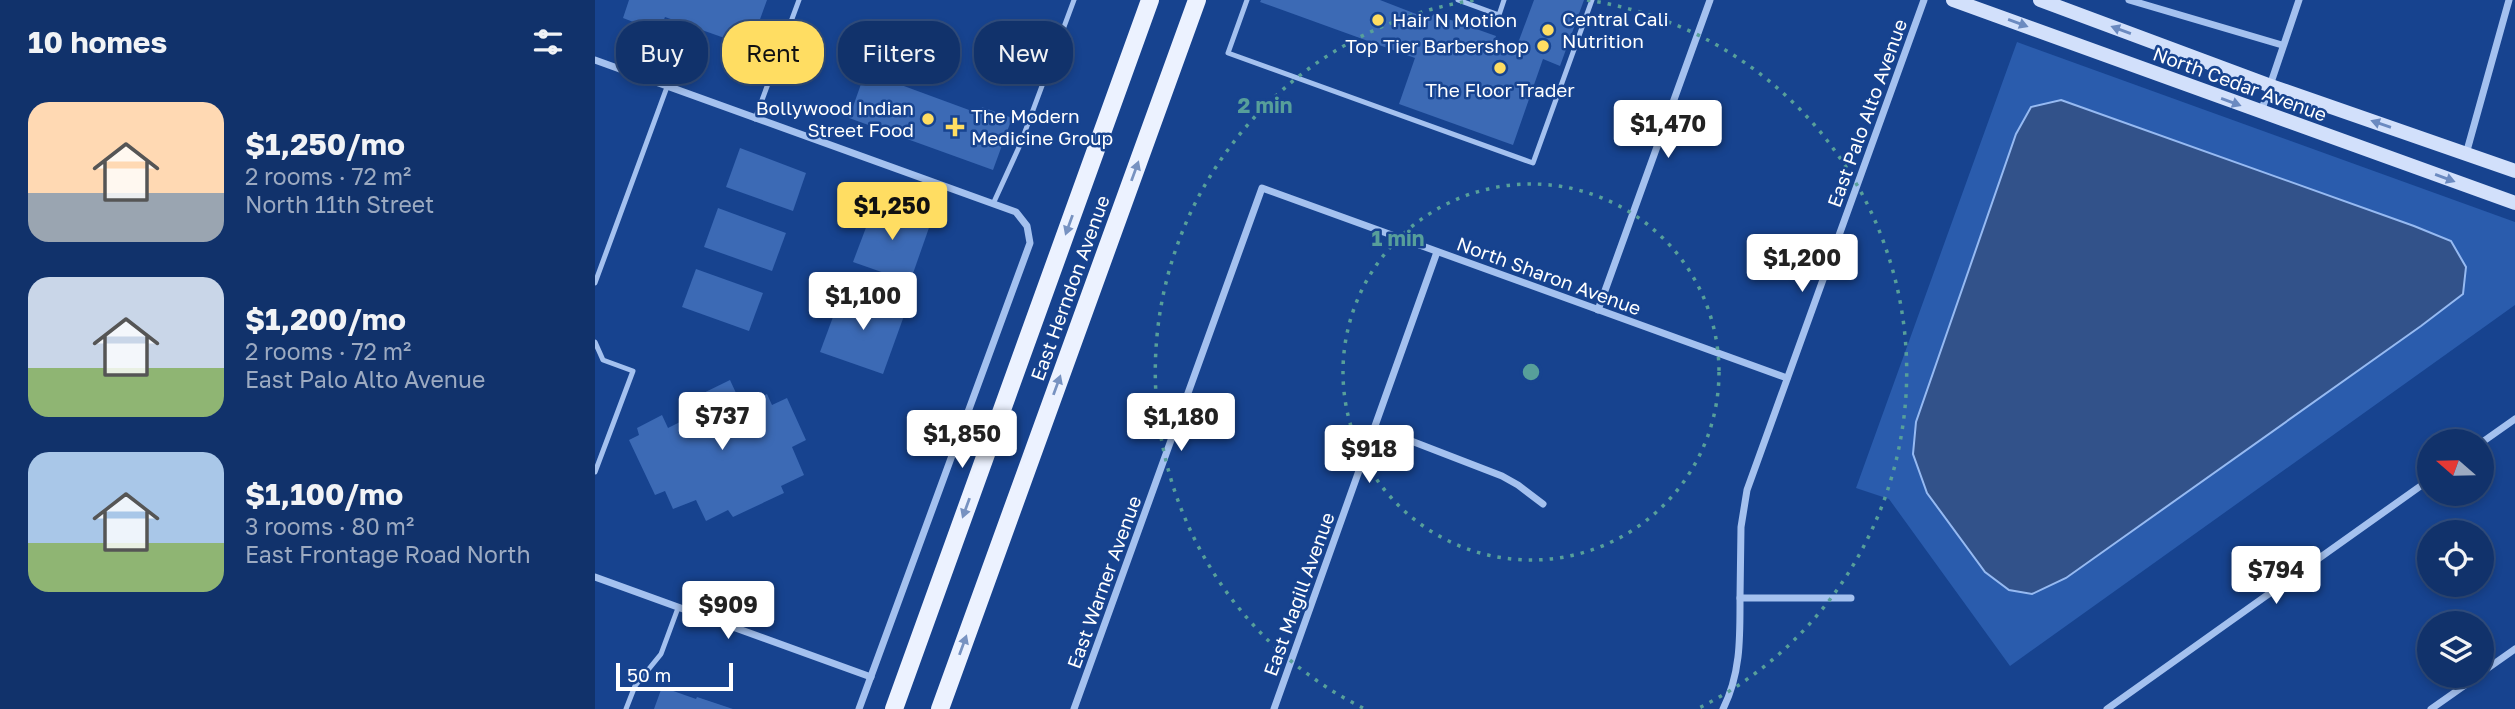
<!DOCTYPE html>
<meta charset="utf-8">
<style>
body{margin:0;font-family:"Golos Text",sans-serif;background:#1a3a71;color:#f1f3f6;height:100vh;display:flex;flex-direction:column;font-size:26px;white-space:nowrap}
*{box-sizing:border-box;margin:0}
p{font-size:23px;color:#9caac1}
.icon{flex:none;width:38px;height:38px;fill:none;stroke:currentColor;stroke-width:2;stroke-linecap:round;stroke-linejoin:round}
.map{position:relative;flex:1;overflow:hidden}
.drawer{display:flex;flex-direction:column;background:#11326b;width:595px}
.drawer>*{flex:none}
.hud{position:absolute;left:21px;top:21px;width:665px;height:63px;display:flex;gap:14px}
.needle{width:46px;rotate:290deg}
.controls{position:absolute;left:1822px;top:429px;display:grid;gap:14px}
.controls a{display:grid;place-items:center;width:77px;height:77px;border-radius:50%;background:#11326b;box-shadow:0 4px 10px #0003,0 0 0 2px #304d7e;font-size:35px}
.scale{position:absolute;left:21px;bottom:18px;width:117px;box-sizing:border-box;padding-left:7px;border:4px solid #fff;border-top:0;font-size:19px;line-height:24px;white-space:nowrap;color:#fff;-webkit-text-stroke:5px #17438f;paint-order:stroke}
.price{position:absolute;translate:-50% -60px;padding:0 16px;border-radius:7px;background:#fff;color:#222;font-size:23px;line-height:46px;filter:drop-shadow(0 2px 4px #0008)}
.price::after{content:'';position:absolute;left:50%;top:42px;width:21px;height:16px;margin-left:-10px;background:inherit;clip-path:polygon(0 0,100% 0,50% 100%)}
.price.current{background:#ffdd62;color:#111}
ul{padding:0;list-style:none}
li{display:flex;align-items:center;gap:21px;height:175px;padding:0 28px}
li span{display:grid;place-items:center;flex:none;width:196px;height:140px;border-radius:21px;color:#555}
li>.icon{margin-inline-start:auto}
span .icon{width:84px;height:84px;fill:#fffc;stroke-width:1}
li b{font-size:30px}
h2{display:flex;justify-content:space-between;align-items:center;height:84px;padding:0 28px;font-size:30px}
.chip{padding:0 24px;border-radius:28px;background:#11326b;box-shadow:0 4px 10px #0003,0 0 0 2px #304d7e;font-size:24px;line-height:63px}
.chip.current{background:#ffdd62;color:#111}
main{display:flex;flex:1;min-height:0}
.map>svg:first-child{display:block}
</style>
<main>
<section class="drawer">
<h2>10 homes<svg class="icon" aria-label="filters" viewBox="0 0 24 24"><path d="M4 7h16M4 17h16"/><circle cx="9" cy="7" r="2"/><circle cx="15" cy="17" r="2"/></svg></h2>
<ul>
<li><span style="background:linear-gradient(#ffd9b3 65%,#9aa5b1 0)"><svg class="icon" aria-label="home" viewBox="0 0 24 24"><path d="M3 11l9-7 9 7M6 9v11h12V9"/></svg></span><div><b>$1,250/mo</b><p>2 rooms · 72 m²</p><p>North 11th Street</p></div></li>
<li><span style="background:linear-gradient(#c9d6e8 65%,#8fb573 0)"><svg class="icon" aria-label="home" viewBox="0 0 24 24"><path d="M3 11l9-7 9 7M6 9v11h12V9"/></svg></span><div><b>$1,200/mo</b><p>2 rooms · 72 m²</p><p>East Palo Alto Avenue</p></div></li>
<li><span style="background:linear-gradient(#a9c7e8 65%,#8fb573 0)"><svg class="icon" aria-label="home" viewBox="0 0 24 24"><path d="M3 11l9-7 9 7M6 9v11h12V9"/></svg></span><div><b>$1,100/mo</b><p>3 rooms · 80 m²</p><p>East Frontage Road North</p></div></li>
</ul>
</section>
<div class="map">
<svg width="1920" height="709" viewBox="0 0 1920 709">
<rect width="100%" height="100%" fill="#17438f"/>
<!-- green -->
<polygon fill="#2a5cad" points="1422,42 1920,222 1920,305 1415,666 1294,499 1261,488"/>
<!-- water -->
<polygon fill="#32528a" stroke="#96baf2" stroke-width="2" points="1466,100 1819,226 1856,241 1871,267 1868,294 1826,326 1471,578 1437,594 1414,590 1390,572 1332,493 1318,454 1321,422 1421,134 1436,107"/>
<!-- building -->
<g fill="#3c6ab5">
<polygon points="34,0 172,0 155,47 70,17 64,32 28,18"/>
<polygon points="666,0 785,0 834,19 839,14 901,36 899,42 924,50 926,44 923,43 939,0 989,0 965,66 948,59 918,145 804,104 820,58 665,2"/>
<polygon points="272,67 300,77 298,82 385,114 387,107 417,118 398,170 254,118"/>
<polygon points="145,148 211,173 198,211 131,187"/>
<polygon points="281,201 336,222 315,282 258,262"/>
<polygon points="123,208 191,233 177,271 109,247"/>
<polygon points="101,269 168,293 154,331 87,307"/>
<polygon points="248,290 310,313 288,374 225,352"/>
<polygon points="135,380 147,406 172,394 177,405 192,398 211,440 197,447 209,475 186,486 189,493 138,517 133,510 111,521 101,500 78,509 70,491 60,495 34,440 44,435 42,428 67,415 73,428 93,418 86,404"/>
<polygon points="67,687 101,699 102,697 138,709 59,709"/>
</g>
<g fill="none" stroke-linecap="round" stroke-linejoin="round">
<!-- service -->
<g stroke="#a4c1ef" stroke-width="5">
<polyline points="652,0 633,53 938,163 997,0"/>
<polyline points="863,0 904,15 909,0"/>
<polyline points="160,119 204,0"/>
<polyline points="398,204 425,145 479,0"/>
<polyline points="0,283 72,87"/>
<polyline points="0,342 8,360 38,371 0,472"/>
<polyline points="31,709 40,686 66,654 83,608"/>
</g>
<!-- minor -->
<g stroke="#a4c1ef" stroke-width="7">
<polyline points="1534,0 1687,45"/>
<polyline points="0,60 421,212 432,226 435,243 264,709"/>
<polyline points="1666,112 1704,0"/>
<polyline points="1871,154 1914,0"/>
<polyline points="1003,310 1115,0"/>
<polyline points="780,427 907,476 923,485 948,504"/>
<polyline points="1886,443 1920,419"/>
<polyline points="0,577 276,677"/>
<polyline points="1145,598 1146,527 1152,490 1329,0"/>
<polyline points="1886,673 1920,649"/>
<polyline points="479,709 667,188 1192,378"/>
<polyline points="679,709 842,252"/>
<path d="M1128,709C1146,673 1145,637 1145,598H1256"/>
<polyline points="1512,709 1834,480"/>
<polyline points="1836,709 1883,676"/>
</g>
<!-- secondary -->
<g stroke="#d2e0fb" stroke-width="14">
<polyline points="1358,0 1920,203"/>
<polyline points="1445,0 1676,86 1920,171"/>
</g>
<!-- primary -->
<g stroke="#ecf2ff" stroke-width="18">
<polyline points="299,709 555,0"/>
<polyline points="345,709 602,0"/>
</g>
</g>
<!-- one-way arrows -->
<defs><path id="oneway-solid" d="M-6-.8H1V-3.2L6.5 0L1 3.2V.8H-6Z" transform="scale(1.75)"/></defs>
<g fill="#6b8ac0">
<use href="#oneway-solid" transform="translate(1423 23) rotate(20)"/>
<use href="#oneway-solid" transform="translate(1526 30) rotate(-160)"/>
<use href="#oneway-solid" transform="translate(1636 102) rotate(20)"/>
<use href="#oneway-solid" transform="translate(1786 124) rotate(-161)"/>
<use href="#oneway-solid" transform="translate(1850 178) rotate(20)"/>
</g>
<g fill="#7792c1">
<use href="#oneway-solid" transform="translate(540 171) rotate(-70)"/>
<use href="#oneway-solid" transform="translate(474 225) rotate(110)"/>
<use href="#oneway-solid" transform="translate(462 385) rotate(-70)"/>
<use href="#oneway-solid" transform="translate(371 508) rotate(110)"/>
<use href="#oneway-solid" transform="translate(368 645) rotate(-70)"/>
</g>
<!-- distance rings -->
<g fill="none" stroke="#579f9a" stroke-width="3.5" stroke-dasharray="3.5 7">
<circle cx="936" cy="372" r="188"/>
<path d="M768 708A376 376 0 0 1 880 0M992 0A376 376 0 0 1 1104 708"/>
</g>
<!-- markers -->
<g fill="#ffdd62" stroke="#17438f" stroke-width="2.5">
<circle cx="783" cy="20" r="7"/>
<circle cx="953" cy="30" r="7"/>
<circle cx="948" cy="46" r="7"/>
<circle cx="905" cy="68" r="7"/>
<circle cx="333" cy="119" r="7"/>
<path d="M356.5 116.5h7v7h7v7h-7v7h-7v-7h-7v-7h7z"/>
</g>
<g text-anchor="middle" stroke-width="5" stroke-linejoin="round" paint-order="stroke">
<!-- poi labels -->
<g font-size="19" fill="#fff" stroke="#17438f" text-anchor="start">
<text x="967" y="26">Central Cali<tspan x="967" dy="22">Nutrition</tspan></text>
<text x="797" y="27">Hair N Motion</text>
<text x="934" y="53" text-anchor="end">Top Tier Barbershop</text>
<text x="905" y="97" text-anchor="middle">The Floor Trader</text>
<text x="319" y="115" text-anchor="end">Bollywood Indian<tspan x="319" dy="22">Street Food</tspan></text>
<text x="376" y="123">The Modern<tspan x="376" dy="22">Medicine Group</tspan></text>
</g>
<!-- street labels -->
<g font-size="19" fill="#fff" stroke="#17438f">
<text transform="translate(1645 84) rotate(20)" y="7">North Cedar Avenue</text>
<text transform="translate(1272 113) rotate(-70)" y="7">East Palo Alto Avenue</text>
<text transform="translate(954 276) rotate(20)" y="7">North Sharon Avenue</text>
<text transform="translate(475 288) rotate(-70)" y="7">East Herndon Avenue</text>
<text transform="translate(509 582) rotate(-70)" y="7">East Warner Avenue</text>
<text transform="translate(704 594) rotate(-70)" y="7">East Magill Avenue</text>
</g>
</g>
<circle cx="936" cy="372" r="10" fill="#579f9a" stroke="#17438f" stroke-width="3.5"/>
<g font-size="21" text-anchor="middle" font-weight="bold" fill="#579f9a" stroke="#17438f" stroke-width="5" stroke-linejoin="round" paint-order="stroke">
<text x="670" y="113">2 min</text>
<text x="803" y="246">1 min</text>
</g>
</svg>
<div class="controls">
<a><svg class="needle" viewBox="-14 -14 28 28"><path d="M0-13l5 13h-10z" fill="#e53935"/><path d="M0 13l5-13h-10z" fill="#9caac1"/></svg></a>
<a><svg class="icon" aria-label="locate" viewBox="0 0 24 24"><circle cx="12" cy="12" r="6"/><path d="M12 2v4M12 18v4M2 12h4M18 12h4"/></svg></a>
<a><svg class="icon" aria-label="layers" viewBox="0 0 24 24"><path d="M12 4l9 5-9 5-9-5zM3 14l9 5 9-5"/></svg></a>
</div>
<div class="scale">50 m</div>
<b class="price" style="left:1073px;top:160px">$1,470</b>
<b class="price current" style="left:297px;top:242px">$1,250</b>
<b class="price" style="left:1207px;top:294px">$1,200</b>
<b class="price" style="left:268px;top:332px">$1,100</b>
<b class="price" style="left:127px;top:452px">$737</b>
<b class="price" style="left:586px;top:453px">$1,180</b>
<b class="price" style="left:367px;top:470px">$1,850</b>
<b class="price" style="left:774px;top:485px">$918</b>
<b class="price" style="left:1681px;top:606px">$794</b>
<b class="price" style="left:133px;top:641px">$909</b>
<div class="hud">
<a class="chip">Buy</a>
<a class="chip current">Rent</a>
<a class="chip">Filters</a>
<a class="chip">New</a>
</div>
</div>
</main>
